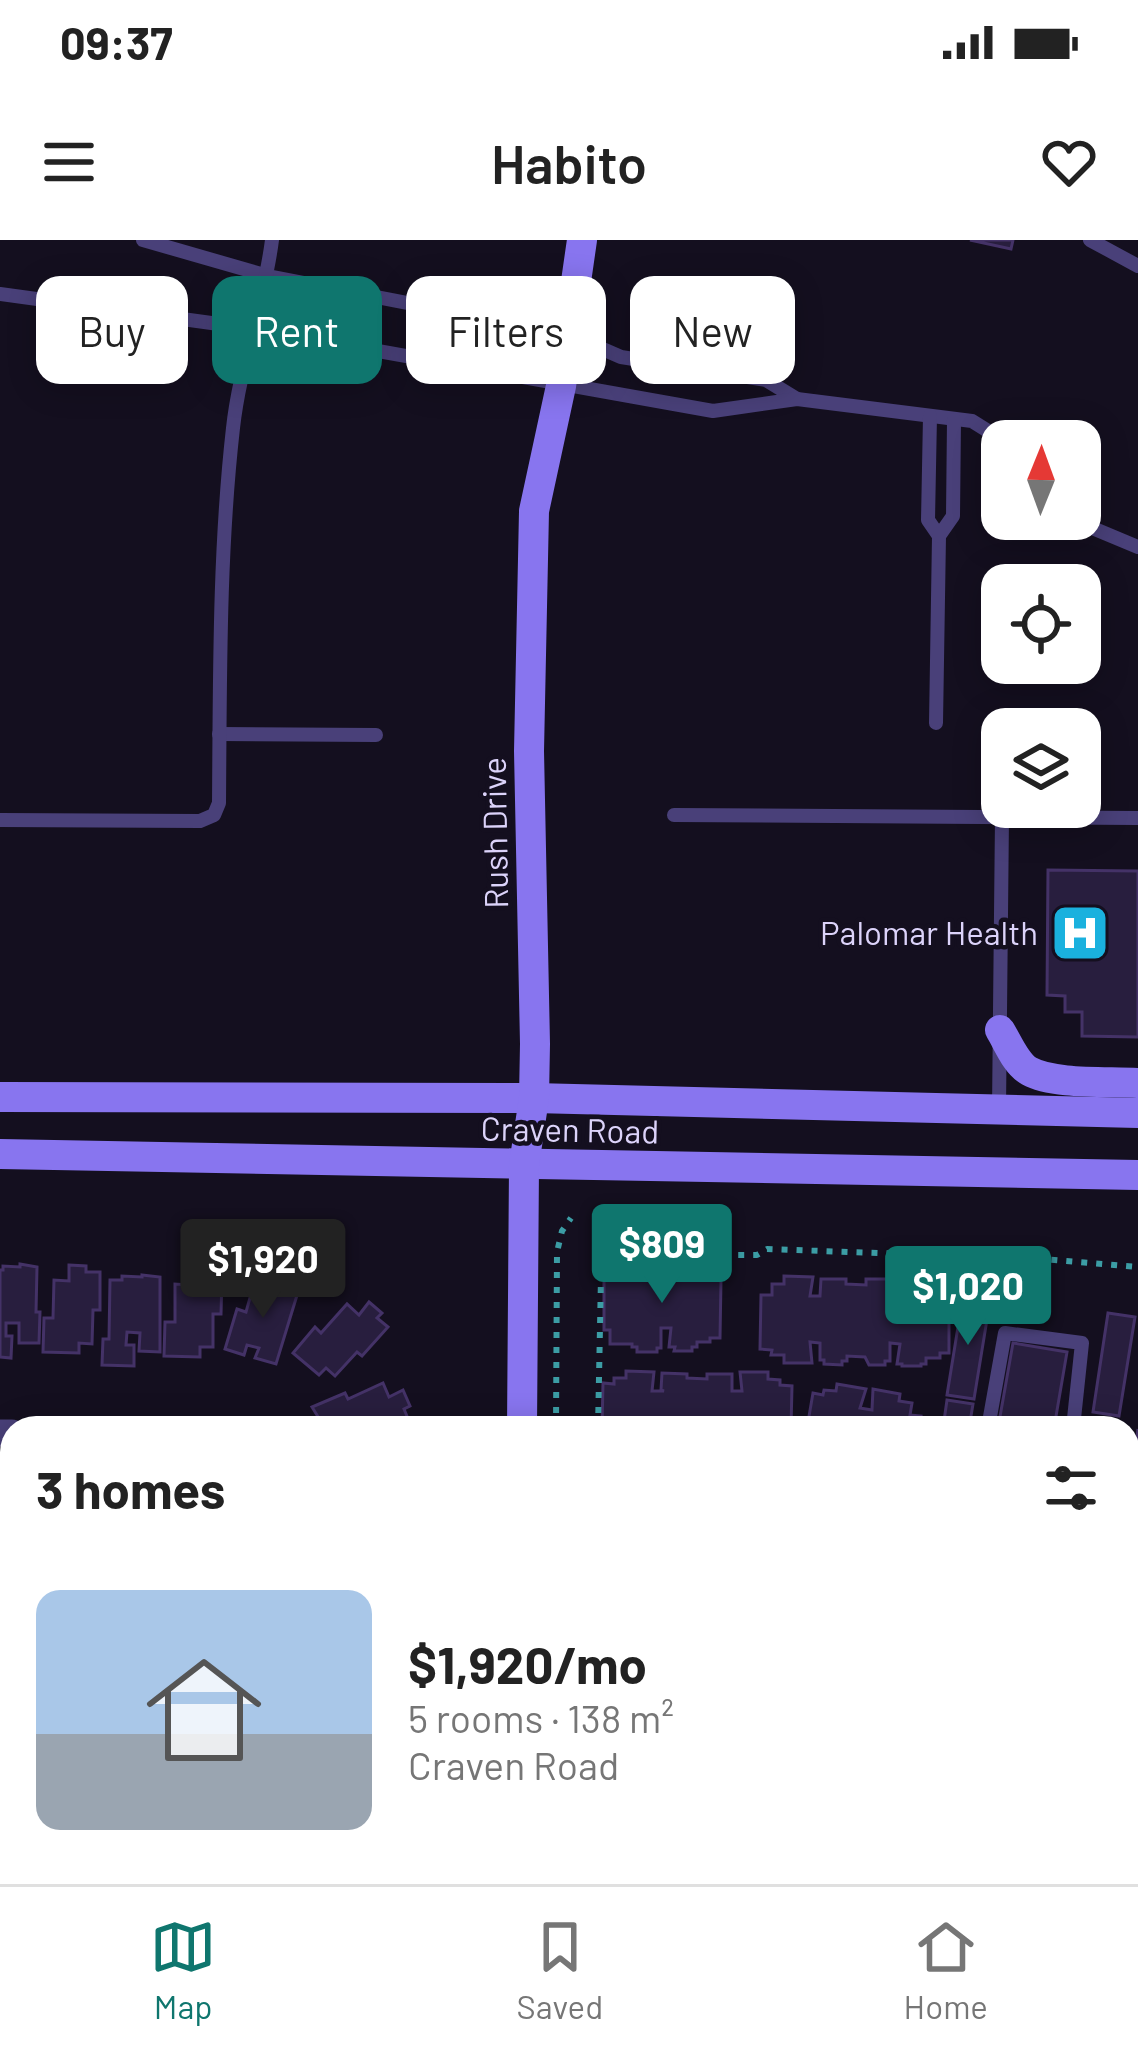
<!DOCTYPE html>
<meta charset="utf-8">
<style>
body{margin:0;font-family:Barlow,sans-serif;background:#f2f2f2;color:#222;height:100vh;display:flex;flex-direction:column;font-size:45px;white-space:nowrap}
*{box-sizing:border-box;margin:0}
p{font-size:39px;color:#767676}
.icon{flex:none;width:66px;height:66px;fill:none;stroke:currentColor;stroke-width:2;stroke-linecap:round;stroke-linejoin:round}
.map{position:relative;flex:1;overflow:hidden}
.drawer{position:absolute;left:0px;top:1176px;width:1140px;height:468px;display:flex;flex-direction:column;background:#fff;border-radius:36px 36px 0 0;box-shadow:0 6px 30px #0003}
.drawer>*{flex:none}
.hud{position:absolute;left:36px;top:36px;width:1068px;height:108px;display:flex;gap:24px}
.needle{width:78px;rotate:1deg}
.tools{position:absolute;left:981px;top:180px;display:grid;gap:24px}
.tools a{display:grid;place-items:center;width:120px;height:120px;border-radius:24px;background:#fff;box-shadow:0 6px 30px #0003;font-size:60px}
.price{position:absolute;translate:-50% -102px;padding:0 27px;border-radius:12px;background:#0f766e;color:#fff;font-size:39px;line-height:78px;filter:drop-shadow(0 3px 6px #0008)}
.price::after{content:'';position:absolute;left:50%;top:72px;width:36px;height:27px;margin-left:-18px;background:inherit;clip-path:polygon(0 0,100% 0,50% 100%)}
.price.current{background:#222;color:#fff}
ul{padding:0;list-style:none}
li{display:flex;align-items:center;gap:36px;height:300px;padding:0 36px}
li+li{border-top:3px solid #e0e0e0}
li span{display:grid;place-items:center;flex:none;width:336px;height:240px;border-radius:24px;color:#555}
li>.icon{margin-inline-start:auto}
span .icon{width:144px;height:144px;fill:#fffc;stroke-width:1}
li b{font-size:51px}
h2{display:flex;justify-content:space-between;align-items:center;height:144px;padding:0 36px;font-size:51px}
.tag{padding:0 42px;border-radius:24px;background:#fff;box-shadow:0 6px 30px #0003;font-size:42px;line-height:108px}
.tag.current{background:#0f766e;color:#fff}
.status{display:flex;justify-content:space-between;align-items:center;height:84px;padding:0 60px;background:#fff;direction:ltr}
.status svg{height:33px;fill:currentColor}
header{display:flex;justify-content:space-between;align-items:center;height:156px;padding:0 36px;background:#fff;font-size:54px;font-weight:600}
.menu{display:flex;justify-content:space-around;align-items:center;height:168px;border-top:3px solid #e0e0e0;background:#fff;font-size:33px;color:#767676}
.menu a{display:grid;justify-items:center;gap:6px}
.menu .current{color:#0f766e}
.map>svg:first-child{display:block}
</style>
<div class="status"><b>09:37</b><svg viewBox="0 0 49 12"><path d="M0 12V9h3v3zM5 12V6h3v6zM10 12V3h3v9zM15 12V0h3v12zM26 1h20v11H26zM47 4h2v5h-2z"/></svg></div>
<header><svg class="icon" aria-label="menu" viewBox="0 0 24 24"><path d="M4 6h16M4 12h16M4 18h16"/></svg>Habito<svg class="icon" aria-label="heart" viewBox="0 0 24 24"><path d="M12 20l-8-8c-3-5 5-10 8-4 3-6 11-1 8 4z"/></svg></header>
<div class="map">
<svg width="1138" height="1644" viewBox="0 0 1138 1644">
<rect width="100%" height="100%" fill="#140f1f"/>
<!-- building -->
<g fill="#281e3e" stroke="#443267" stroke-width="3">
<polygon points="970,0 1013,0 1011,9"/>
<polygon points="1048,630 1138,631 1138,797 1082,796 1082,772 1065,772 1065,756 1047,755"/>
<polygon points="634,1021 662,1021 663,1041 671,1041 669,1022 698,1022 698,1030 710,1029 710,1040 721,1040 720,1098 710,1098 710,1102 697,1102 697,1107 692,1107 692,1111 674,1111 675,1107 669,1107 671,1088 661,1088 661,1108 657,1108 657,1112 637,1112 637,1107 632,1107 632,1104 610,1104 610,1090 604,1090 604,1039 612,1039 611,1025 634,1025"/>
<polygon points="20,1024 37,1027 36,1072 40,1072 39,1103 19,1103 19,1083 6,1083 6,1096 12,1096 11,1118 0,1117 0,1030 3,1030 3,1026 20,1027"/>
<polygon points="69,1025 86,1026 86,1032 100,1032 100,1070 93,1070 92,1104 79,1103 79,1113 43,1112 44,1078 53,1078 54,1040 69,1041"/>
<polygon points="190,1029 207,1029 207,1036 222,1036 221,1074 213,1074 213,1107 200,1107 200,1117 164,1116 165,1082 175,1082 175,1044 190,1045"/>
<polygon points="142,1035 160,1037 160,1112 139,1111 140,1093 127,1092 126,1105 134,1105 134,1126 102,1125 103,1099 109,1099 110,1040 122,1040 122,1036 142,1037"/>
<polygon points="784,1036 813,1037 810,1056 820,1056 821,1039 846,1039 846,1044 866,1045 866,1039 891,1039 891,1057 900,1057 898,1037 926,1038 926,1045 939,1046 938,1056 949,1056 949,1113 940,1113 940,1118 926,1118 926,1124 921,1124 921,1126 902,1126 902,1124 897,1124 900,1104 890,1103 890,1121 885,1121 885,1125 869,1125 865,1117 847,1116 847,1121 842,1121 842,1125 824,1124 824,1120 820,1120 820,1103 810,1102 812,1123 784,1123 784,1115 771,1115 772,1110 760,1109 761,1055 772,1055 772,1044 784,1044"/>
<polygon points="271,1039 278,1041 279,1047 298,1052 276,1124 255,1118 259,1108 247,1105 244,1115 225,1109 237,1069 246,1072 255,1040 267,1044"/>
<polygon points="963,1056 990,1061 974,1159 947,1155"/>
<polygon points="369,1062 382,1073 377,1078 388,1087 362,1116 357,1112 335,1136 326,1128 319,1135 293,1113 315,1087 321,1093 347,1064 359,1075"/>
<polygon points="1108,1073 1135,1077 1119,1176 1093,1172"/>
<polygon points="1013,1103 1067,1112 1054,1188 998,1188"/>
<polygon points="626,1131 654,1132 652,1151 664,1151 661,1150 662,1133 687,1134 687,1138 707,1139 707,1134 732,1134 732,1151 742,1151 740,1132 768,1132 768,1139 780,1140 780,1145 792,1146 791,1188 602,1188 603,1143 614,1144 614,1138 626,1138"/>
<polygon points="383,1143 389,1157 403,1150 410,1166 404,1169 409,1181 405,1183 408,1188 325,1188 312,1167 345,1153 348,1159"/>
<polygon points="837,1144 866,1149 860,1168 872,1170 873,1149 900,1154 899,1161 912,1163 910,1175 921,1176 919,1188 807,1188 813,1153 823,1155 824,1150 836,1151"/>
<polygon points="947,1160 973,1164 969,1188 943,1188"/>
<polygon points="1138,1189 1138,1270 1128,1268 1128,1211 1129,1203 1136,1204"/>
<polygon points="9,1367 12,1367 12,1455 1,1455 2,1424 6,1424 8,1411"/>
<polygon points="1128,1377 1138,1378 1138,1434 1128,1494"/>
<polygon points="0,1570 3,1571 3,1580 12,1580 12,1632 22,1632 22,1644 0,1644"/>
<rect x="31" y="1632" width="51" height="12"/>
<polygon points="96,1632 144,1632 144,1644 96,1643"/>
<polygon points="156,1632 202,1632 202,1644 155,1644"/>
<polygon points="223,1632 271,1632 270,1644 223,1644"/>
<polygon points="282,1632 332,1632 331,1644 282,1644"/>
<rect x="347" y="1632" width="46" height="12"/>
<polygon points="422,1632 467,1632 466,1643 436,1644 436,1633"/>
<polygon points="642,1632 760,1632 758,1644 647,1644 648,1637 641,1635"/>
<polygon points="798,1632 916,1632 912,1642 918,1644 793,1644"/>
<polygon points="997,1632 1024,1632 1022,1644 995,1644"/>
</g>
<g fill="none" stroke-linecap="round" stroke-linejoin="round">
<!-- path -->
<g stroke="#3c9da5" stroke-width="6" stroke-dasharray="6 9" stroke-linecap="butt">
<polyline points="556,1188 557,1012 562,991 571,978"/>
<polyline points="598,1188 601,1037 606,1023 622,1015 757,1015 767,1009 1041,1019 1138,1027"/>
</g>
<!-- lane -->
<g stroke="#494079" stroke-width="14">
<polyline points="143,0 268,36 568,94 621,117 766,140 797,159"/>
<polyline points="1090,0 1138,26"/>
<polyline points="0,54 255,89 713,171 797,159 972,181 1004,201"/>
<polyline points="930,176 928,280 939,296 936,483"/>
<polyline points="1080,277 1090,287 1138,307"/>
<polyline points="939,296 953,276 954,180"/>
<polyline points="219,494 376,495"/>
<polyline points="674,575 1138,578"/>
<path d="M0,580L200,581L214,575L219,563C220,438 219,312 233,188C240,124 264,64 272,0"/>
<polyline points="999,869 1002,577"/>
<polyline points="988,1188 1005,1093 1082,1103 1073,1188"/>
<polyline points="1128,1332 1138,1334"/>
<polyline points="1128,1529 1138,1530"/>
</g>
<!-- street -->
<g stroke="#494079" stroke-width="27">
<polyline points="0,1193 12,1193"/>
<polyline points="0,1511 12,1511"/>
</g>
<!-- secondary -->
<g stroke="#8875ef" stroke-width="30">
<path d="M1000,790C1008,803 1016,824 1029,831C1054,845 1109,841 1138,843"/>
<polyline points="0,857 534,858 1138,873"/>
<polyline points="0,914 1138,935"/>
<polyline points="522,1188 524,925 534,858 535,804 529,511 534,271 561,146 582,0"/>
<polyline points="539,1632 540,1644"/>
</g>
</g>
<!-- icons -->
<defs>
<g id="hospital-square" transform="scale(3)"><rect x="-9" y="-9" width="18" height="18" rx="4" fill="#1ab1de" stroke="#140f1f"/><path d="M-5-5h3v3.5h4V-5h3V5h-3V1.5h-4V5h-3Z" fill="#fff"/></g>
</defs>
<g fill-rule="evenodd">
<use href="#hospital-square" x="1080" y="693"/>
</g>
<g text-anchor="middle" stroke-width="9" stroke-linejoin="round" paint-order="stroke">
<!-- street labels -->
<g font-size="33" fill="#dcd3fa" stroke="#140f1f">
<text transform="translate(495 593) rotate(-91)" y="12">Rush Drive</text>
<text transform="translate(570 890) rotate(1)" y="12">Craven Road</text>
</g>
<!-- poi labels -->
<g font-size="33" fill="#dcd3fa" stroke="#140f1f" text-anchor="end">
<text x="1038" y="705">Palomar Health</text>
</g>
</g>
</svg>
<div class="tools">
<a><svg class="needle" viewBox="-14 -14 28 28"><path d="M0-13l5 13h-10z" fill="#e53935"/><path d="M0 13l5-13h-10z" fill="#767676"/></svg></a>
<a><svg class="icon" aria-label="locate" viewBox="0 0 24 24"><circle cx="12" cy="12" r="6"/><path d="M12 2v4M12 18v4M2 12h4M18 12h4"/></svg></a>
<a><svg class="icon" aria-label="layers" viewBox="0 0 24 24"><path d="M12 4l9 5-9 5-9-5zM3 14l9 5 9-5"/></svg></a>
</div>
<b class="price" style="left:662px;top:1066px">$809</b>
<b class="price current" style="left:263px;top:1081px">$1,920</b>
<b class="price" style="left:968px;top:1108px">$1,020</b>
<div class="hud">
<a class="tag">Buy</a>
<a class="tag current">Rent</a>
<a class="tag">Filters</a>
<a class="tag">New</a>
</div>
<section class="drawer">
<h2>3 homes<svg class="icon" aria-label="filters" viewBox="0 0 24 24"><path d="M4 7h16M4 17h16"/><circle cx="9" cy="7" r="2"/><circle cx="15" cy="17" r="2"/></svg></h2>
<ul>
<li><span style="background:linear-gradient(#a9c7e8 60%,#9aa5b1 0)"><svg class="icon" aria-label="home" viewBox="0 0 24 24"><path d="M3 11l9-7 9 7M6 9v11h12V9"/></svg></span><div><b>$1,920/mo</b><p>5 rooms · 138 m²</p><p>Craven Road</p></div></li>
</ul>
</section>
</div>
<nav class="menu">
<a class="current"><svg class="icon" aria-label="map" viewBox="0 0 24 24"><path d="M3 6l6-2 6 2 6-2v14l-6 2-6-2-6 2zM9 4v14M15 6v14"/></svg>Map</a>
<a><svg class="icon" aria-label="saved" viewBox="0 0 24 24"><path d="M7 4h10v16l-5-4-5 4z"/></svg>Saved</a>
<a><svg class="icon" aria-label="home" viewBox="0 0 24 24"><path d="M3 11l9-7 9 7M6 9v11h12V9"/></svg>Home</a>
</nav>
